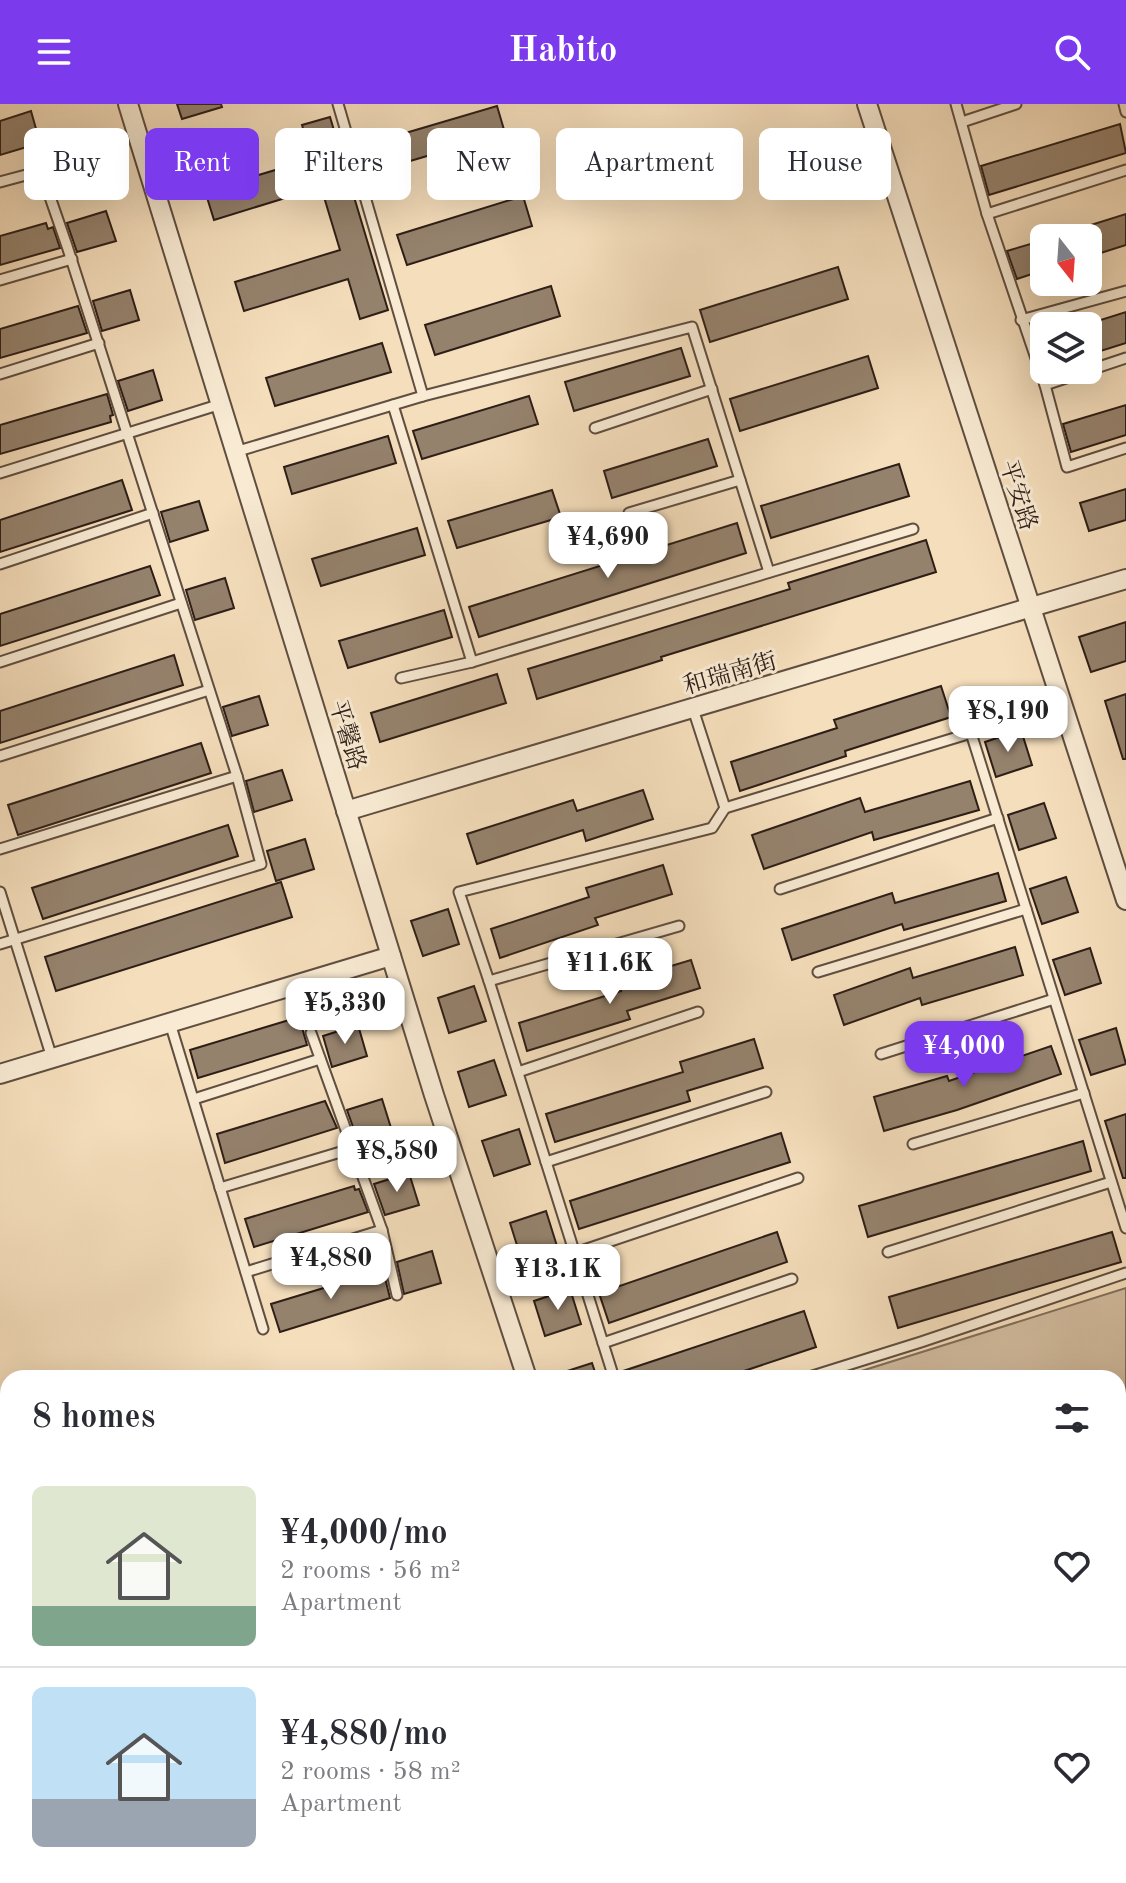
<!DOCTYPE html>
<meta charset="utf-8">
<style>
body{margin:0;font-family:"Old Standard TT","Noto Serif SC",serif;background:#f7f7f7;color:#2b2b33;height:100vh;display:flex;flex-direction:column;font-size:30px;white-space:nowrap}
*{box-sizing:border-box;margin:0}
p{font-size:26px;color:#7c7c81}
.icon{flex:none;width:44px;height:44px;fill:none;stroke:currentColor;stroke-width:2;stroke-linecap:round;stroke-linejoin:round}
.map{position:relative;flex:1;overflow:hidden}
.panel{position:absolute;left:0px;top:1266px;width:1126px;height:514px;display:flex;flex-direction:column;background:#fff;border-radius:24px 24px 0 0;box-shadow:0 8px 32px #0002}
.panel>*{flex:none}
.banner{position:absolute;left:24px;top:24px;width:1078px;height:72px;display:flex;gap:16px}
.needle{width:52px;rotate:163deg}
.tools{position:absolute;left:1030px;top:120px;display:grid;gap:16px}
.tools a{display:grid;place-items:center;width:72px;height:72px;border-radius:12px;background:#fff;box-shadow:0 8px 32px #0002;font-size:40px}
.price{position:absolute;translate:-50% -68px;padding:0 18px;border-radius:16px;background:#fff;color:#222;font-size:26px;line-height:52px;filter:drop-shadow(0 2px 4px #0008)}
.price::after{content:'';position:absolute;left:50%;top:48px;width:24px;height:18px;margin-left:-12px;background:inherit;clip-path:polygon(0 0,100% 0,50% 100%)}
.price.on{background:#7c3aed;color:#fff}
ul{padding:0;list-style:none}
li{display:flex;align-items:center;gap:24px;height:200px;padding:0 32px}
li+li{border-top:2px solid #e1e1e2}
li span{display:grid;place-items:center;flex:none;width:224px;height:160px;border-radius:12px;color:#555}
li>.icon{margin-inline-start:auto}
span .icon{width:96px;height:96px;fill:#fffc;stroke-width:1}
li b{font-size:34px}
h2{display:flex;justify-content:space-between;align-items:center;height:96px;padding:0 32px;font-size:34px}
.pill{padding:0 28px;border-radius:12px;background:#fff;box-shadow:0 8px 32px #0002;font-size:28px;line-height:72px}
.pill.on{background:#7c3aed;color:#fff}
header{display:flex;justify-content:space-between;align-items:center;height:104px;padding:0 32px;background:#7c3aed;color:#fff;font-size:36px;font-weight:800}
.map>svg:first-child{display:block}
</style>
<header><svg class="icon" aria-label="menu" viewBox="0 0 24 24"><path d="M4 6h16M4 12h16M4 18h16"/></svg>Habito<svg class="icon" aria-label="search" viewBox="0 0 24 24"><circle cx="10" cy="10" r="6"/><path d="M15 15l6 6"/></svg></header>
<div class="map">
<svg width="1126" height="1779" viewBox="0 0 1126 1779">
<rect width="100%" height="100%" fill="#f5debc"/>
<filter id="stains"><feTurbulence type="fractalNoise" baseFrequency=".0025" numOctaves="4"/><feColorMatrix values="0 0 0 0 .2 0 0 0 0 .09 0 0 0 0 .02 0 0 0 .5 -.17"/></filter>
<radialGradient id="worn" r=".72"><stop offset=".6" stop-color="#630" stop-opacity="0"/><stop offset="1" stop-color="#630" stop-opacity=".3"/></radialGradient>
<!-- green -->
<polygon fill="#d3bda0" stroke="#806e5c" stroke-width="2" points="1126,1184 1126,1293 1118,1296 1118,1274 839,1274"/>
<!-- building -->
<g fill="#95826d" stroke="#2e1e17" stroke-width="2">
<polygon points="177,0 221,0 222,3 182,15"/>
<polygon points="497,2 505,29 400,60 392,33"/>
<polygon points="31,7 40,39 0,51 0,17"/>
<polygon points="330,13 388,206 360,215 348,175 244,207 235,178 340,146 321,83 214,116 205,87 312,55 302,21"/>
<polygon points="1120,20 1126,49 989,91 981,62"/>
<polygon points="80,29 90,59 51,71 42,41"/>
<polygon points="523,92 532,122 407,161 397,131"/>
<polygon points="106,107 116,137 77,148 67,119"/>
<polygon points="1126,110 1126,141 1088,153 1088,134 1060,134 1059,131"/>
<polygon points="46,119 48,125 53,123 60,144 0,161 0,132"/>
<polygon points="1044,136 1044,166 1017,175 1007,147"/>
<polygon points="838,163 848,195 710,238 700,206"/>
<polygon points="551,182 560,212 435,251 425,221"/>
<polygon points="130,186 139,216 102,227 93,197"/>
<polygon points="78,202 87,229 0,254 0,225"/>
<polygon points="1126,208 1126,239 1088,251 1088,220"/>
<polygon points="382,239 391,268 275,302 266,274"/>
<polygon points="681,244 690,272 574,307 565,278"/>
<polygon points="868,252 878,284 740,327 730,295"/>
<polygon points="153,266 162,296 128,307 118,277"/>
<polygon points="107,290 113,311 110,312 111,318 0,350 0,321"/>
<polygon points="529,292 538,320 422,355 413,327"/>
<polygon points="1126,301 1126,331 1071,348 1063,320"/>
<polygon points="388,332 396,359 292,390 284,363"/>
<polygon points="708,335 717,362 612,394 604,367"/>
<polygon points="899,360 909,392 771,434 761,402"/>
<polygon points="122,376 132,406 0,448 0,416"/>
<polygon points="1126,385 1126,416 1089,427 1080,399"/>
<polygon points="552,386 561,413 457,444 448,417"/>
<polygon points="199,397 208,426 170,438 161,408"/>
<polygon points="737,419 746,449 479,533 469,503"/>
<polygon points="417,424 425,451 321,482 312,455"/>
<polygon points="926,436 936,468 661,553 662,556 537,595 528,565 790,485 788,479"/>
<polygon points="150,462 160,491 0,542 0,510"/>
<polygon points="225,474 234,504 195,516 186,486"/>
<polygon points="444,506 452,533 348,564 339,537"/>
<polygon points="1126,518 1126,557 1091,568 1079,533"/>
<polygon points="174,551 183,581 0,639 0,607"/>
<polygon points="497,570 506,599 380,638 371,609"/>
<polygon points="941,582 951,613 845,647 846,652 740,687 731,658 837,624 834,616"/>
<polygon points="1126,590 1126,655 1123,655 1105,597"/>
<polygon points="259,592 268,621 232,632 223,603"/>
<polygon points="1021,626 1032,661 996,673 985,638"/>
<polygon points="201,639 211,669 18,731 8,701"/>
<polygon points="282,666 292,696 254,708 246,677"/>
<polygon points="970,677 979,706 874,736 872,728 764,765 752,731 860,694 865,708"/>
<polygon points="643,686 653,715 586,737 583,726 477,760 467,730 573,696 577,707"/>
<polygon points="1044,699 1056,734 1019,746 1008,711"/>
<polygon points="228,721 238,752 43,815 32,784"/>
<polygon points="305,735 314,765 276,777 267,747"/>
<polygon points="663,761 672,790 595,814 598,821 500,854 491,825 589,793 586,784"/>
<polygon points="998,769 1006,797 904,826 902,820 792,856 782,825 892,789 895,799"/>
<polygon points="1066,773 1078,808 1042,820 1030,785"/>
<polygon points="281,778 292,813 56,887 45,853"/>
<polygon points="448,805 459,840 423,852 411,817"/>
<polygon points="1015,843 1023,871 922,901 920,894 844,921 834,891 910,864 913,874"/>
<polygon points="1090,844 1101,879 1065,891 1053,856"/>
<polygon points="691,856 700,884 627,907 630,915 527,947 519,919 621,887 618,878"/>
<polygon points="474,882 486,917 449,929 438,894"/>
<polygon points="299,913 307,941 198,974 190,946"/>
<polygon points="358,921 367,952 332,963 323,932"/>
<polygon points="1116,924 1126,960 1091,971 1079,936"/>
<polygon points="754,935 763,964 687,987 690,997 555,1038 546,1010 683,968 680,958"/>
<polygon points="1051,942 1061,970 957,1006 884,1027 874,993 947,972 949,977"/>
<polygon points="494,956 506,991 469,1003 458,968"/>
<polygon points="382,995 392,1027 358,1037 347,1006"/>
<polygon points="325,997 337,1024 225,1059 217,1030"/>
<polygon points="1126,1010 1126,1074 1123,1074 1105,1017"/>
<polygon points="519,1025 530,1060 494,1072 482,1037"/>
<polygon points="781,1029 790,1058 579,1125 570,1097"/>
<polygon points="1083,1037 1091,1067 868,1133 859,1102"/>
<polygon points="409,1069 419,1101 385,1111 374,1080"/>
<polygon points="354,1082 355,1086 359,1085 368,1108 254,1143 245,1115"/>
<polygon points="546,1107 557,1142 521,1154 510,1119"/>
<polygon points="777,1128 787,1158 609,1219 599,1189"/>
<polygon points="1112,1128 1121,1158 898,1224 889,1193"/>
<polygon points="432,1147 441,1179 404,1190 397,1158"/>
<polygon points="383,1166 390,1194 280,1228 271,1200"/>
<polygon points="570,1185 581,1220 545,1232 534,1197"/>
<polygon points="804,1207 816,1243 723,1274 621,1274 620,1268"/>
<polygon points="592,1259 597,1274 556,1274 555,1271"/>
</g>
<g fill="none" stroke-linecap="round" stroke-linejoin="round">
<!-- service casing -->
<g stroke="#604e40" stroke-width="13">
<g id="service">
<polyline points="956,0 987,110 1045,281 1067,363 1126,344"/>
<polyline points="1124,0 1126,8"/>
<polyline points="962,18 1016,0"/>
<polyline points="0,78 41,67 67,142 237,672 261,760 0,840"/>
<polyline points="987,110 1126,66"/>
<polyline points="0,176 72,155"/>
<polyline points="1021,216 1126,187"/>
<polyline points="0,270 99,239"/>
<polyline points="1045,281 1126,254"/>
<polyline points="423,292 692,223 769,468"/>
<polyline points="393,301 472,558"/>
<polyline points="595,324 712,285"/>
<polyline points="235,348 423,292 338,0"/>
<polyline points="0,369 221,300"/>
<polyline points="629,409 740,376"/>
<polyline points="0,460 153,409"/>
<polyline points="0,558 181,499"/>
<polyline points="401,574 472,558 913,425"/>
<polyline points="693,605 725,704 971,629 1126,1124"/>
<polyline points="0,652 209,586"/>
<polyline points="0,745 237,672"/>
<polyline points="780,785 998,714"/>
<polyline points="0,788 52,954"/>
<polyline points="818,868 1026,805"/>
<polyline points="489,877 679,822"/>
<polyline points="170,919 263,1225"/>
<polyline points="311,929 382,1126 397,1191"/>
<polyline points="881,950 1054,895"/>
<polyline points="518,968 698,908"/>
<polyline points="194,995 320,955"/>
<polyline points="913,1040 1084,989"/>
<polyline points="546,1058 766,988"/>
<polyline points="220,1084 354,1044"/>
<polyline points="888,1148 1111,1078"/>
<polyline points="575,1149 798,1074"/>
<polyline points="246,1168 382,1126"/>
<polyline points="603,1239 792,1175"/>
<polyline points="614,1274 489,877 459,788 712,724 725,704"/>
<polyline points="806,1274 921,1238 1126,1169"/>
<polyline points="942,1772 944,1779"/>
</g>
</g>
<!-- minor casing -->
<g stroke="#604e40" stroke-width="22">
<g id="minor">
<polyline points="128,0 434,991 527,1274"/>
<polyline points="867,0 1126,796"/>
<polyline points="346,707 1126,475"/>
<polyline points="0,970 391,852"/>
<polyline points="686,1772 688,1779"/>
</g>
</g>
<!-- primary casing -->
<g stroke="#2e1e17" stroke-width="32">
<g id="primary">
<polyline points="1118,1362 1126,1360"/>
<polyline points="1118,1419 1126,1416"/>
<polyline points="0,1740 8,1737"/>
<polyline points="37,1779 56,1772"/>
</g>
</g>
<!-- service -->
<use href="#service" stroke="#f8ead3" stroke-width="9"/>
<!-- minor -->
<use href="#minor" stroke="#f8ead3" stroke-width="18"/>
<!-- primary -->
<use href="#primary" stroke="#f5debc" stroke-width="28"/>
</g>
<g text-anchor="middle" stroke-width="6" stroke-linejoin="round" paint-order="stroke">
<!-- street labels -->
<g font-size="24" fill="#2e1e17" stroke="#f8ead3">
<text transform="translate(1019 391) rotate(72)" y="8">平安路</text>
<text transform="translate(730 569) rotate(-16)" y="8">和瑞南街</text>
<text transform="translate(348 631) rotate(73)" y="8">平馨路</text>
</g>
</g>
<rect width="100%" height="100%" filter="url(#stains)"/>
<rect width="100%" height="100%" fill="url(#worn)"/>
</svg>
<div class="tools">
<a><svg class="needle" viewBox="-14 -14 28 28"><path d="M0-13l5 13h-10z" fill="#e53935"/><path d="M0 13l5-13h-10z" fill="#7c7c81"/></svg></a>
<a><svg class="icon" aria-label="layers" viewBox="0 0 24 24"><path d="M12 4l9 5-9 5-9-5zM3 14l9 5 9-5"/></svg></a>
</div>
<b class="price" style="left:608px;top:476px">¥4,690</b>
<b class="price" style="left:1008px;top:650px">¥8,190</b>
<b class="price" style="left:610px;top:902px">¥11.6K</b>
<b class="price" style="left:345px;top:942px">¥5,330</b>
<b class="price on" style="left:964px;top:985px">¥4,000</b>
<b class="price" style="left:397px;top:1090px">¥8,580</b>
<b class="price" style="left:331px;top:1197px">¥4,880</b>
<b class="price" style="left:558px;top:1208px">¥13.1K</b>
<div class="banner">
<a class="pill">Buy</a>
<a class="pill on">Rent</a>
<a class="pill">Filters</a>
<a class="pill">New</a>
<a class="pill">Apartment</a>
<a class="pill">House</a>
</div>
<section class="panel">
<h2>8 homes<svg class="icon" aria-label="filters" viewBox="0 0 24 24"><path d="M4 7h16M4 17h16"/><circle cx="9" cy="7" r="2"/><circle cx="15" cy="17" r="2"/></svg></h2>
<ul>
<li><span style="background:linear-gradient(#dfe7d0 75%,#7fa58c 0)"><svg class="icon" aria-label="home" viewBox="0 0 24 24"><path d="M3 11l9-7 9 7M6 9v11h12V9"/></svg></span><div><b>¥4,000/mo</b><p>2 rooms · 56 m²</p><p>Apartment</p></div><svg class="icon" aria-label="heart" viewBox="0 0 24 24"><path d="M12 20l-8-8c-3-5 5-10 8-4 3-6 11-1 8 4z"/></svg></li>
<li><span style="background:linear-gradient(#bfe0f5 70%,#9aa5b1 0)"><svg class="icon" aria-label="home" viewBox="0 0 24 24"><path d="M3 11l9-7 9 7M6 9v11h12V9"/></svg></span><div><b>¥4,880/mo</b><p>2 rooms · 58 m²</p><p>Apartment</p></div><svg class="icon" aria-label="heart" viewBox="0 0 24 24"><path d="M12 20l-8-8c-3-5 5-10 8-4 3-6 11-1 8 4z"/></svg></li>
</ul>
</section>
</div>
